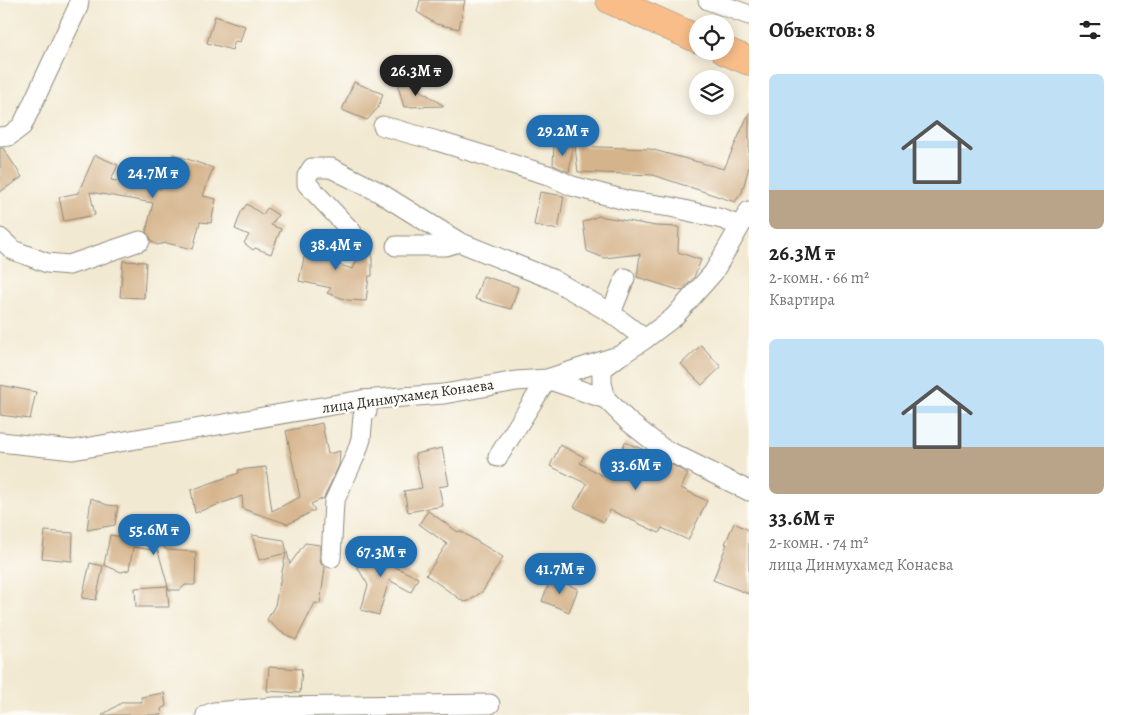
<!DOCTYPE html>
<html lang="ru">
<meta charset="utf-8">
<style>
body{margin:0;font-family:Alegreya,serif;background:#f2f2f2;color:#222;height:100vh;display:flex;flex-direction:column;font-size:19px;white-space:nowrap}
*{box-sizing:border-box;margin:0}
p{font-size:16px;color:#767676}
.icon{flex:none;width:28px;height:28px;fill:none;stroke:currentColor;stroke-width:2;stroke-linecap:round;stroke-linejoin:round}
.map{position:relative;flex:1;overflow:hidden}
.drawer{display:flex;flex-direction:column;background:#fff;width:375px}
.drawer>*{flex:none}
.fabs{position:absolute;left:689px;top:15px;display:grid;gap:10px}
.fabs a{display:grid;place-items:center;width:45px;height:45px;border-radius:50%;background:#fff;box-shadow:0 2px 12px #0003;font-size:25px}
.price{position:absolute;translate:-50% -42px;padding:0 11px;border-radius:18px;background:#1f6fb2;color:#fff;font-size:16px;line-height:32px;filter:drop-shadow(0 1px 2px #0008)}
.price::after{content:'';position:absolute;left:50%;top:30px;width:15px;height:11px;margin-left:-8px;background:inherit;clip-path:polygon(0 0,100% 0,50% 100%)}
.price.on{background:#222;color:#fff}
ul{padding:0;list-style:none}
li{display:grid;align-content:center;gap:10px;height:265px;padding:0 20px}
li span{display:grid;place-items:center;height:155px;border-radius:8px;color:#555}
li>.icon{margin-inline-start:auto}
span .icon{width:90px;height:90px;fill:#fffc;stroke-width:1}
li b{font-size:21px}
h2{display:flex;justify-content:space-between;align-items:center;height:60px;padding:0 20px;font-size:21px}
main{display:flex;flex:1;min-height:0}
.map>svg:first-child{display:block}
</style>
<main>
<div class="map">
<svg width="749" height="715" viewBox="0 0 749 715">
<rect width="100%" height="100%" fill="#fdfcf7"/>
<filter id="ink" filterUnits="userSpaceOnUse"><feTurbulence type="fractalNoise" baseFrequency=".02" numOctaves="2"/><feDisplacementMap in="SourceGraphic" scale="10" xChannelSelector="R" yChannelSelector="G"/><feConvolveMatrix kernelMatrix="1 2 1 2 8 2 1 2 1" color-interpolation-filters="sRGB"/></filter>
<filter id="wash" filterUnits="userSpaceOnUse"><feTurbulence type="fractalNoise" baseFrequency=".0096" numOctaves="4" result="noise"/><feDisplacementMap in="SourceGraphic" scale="20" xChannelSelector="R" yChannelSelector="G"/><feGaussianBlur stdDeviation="1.12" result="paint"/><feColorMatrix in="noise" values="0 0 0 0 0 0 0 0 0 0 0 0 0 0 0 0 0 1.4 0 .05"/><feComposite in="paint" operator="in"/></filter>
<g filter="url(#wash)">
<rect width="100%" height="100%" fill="#f2e9d2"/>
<g id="blocks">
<!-- building -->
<g fill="#d5b48b">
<polygon points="420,0 465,0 459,29 436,24 417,12"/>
<polygon points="215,16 245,26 240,42 235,41 232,50 207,43"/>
<polygon points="354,82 383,94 378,108 367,120 342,110"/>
<polygon points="409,83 444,106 404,107 398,86"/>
<polygon points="749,113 749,167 742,192 735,202 653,175 578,172 575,146 650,149 724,169"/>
<polygon points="554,145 573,146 569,172 553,165"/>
<polygon points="0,148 3,148 22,177 0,192"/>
<polygon points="173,154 213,168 203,196 216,199 211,223 200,222 193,249 166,243 157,245 151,241 150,237 146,232 153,203 90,192 95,215 64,221 59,197 78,193 95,155 118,165 111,180 161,189"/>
<polygon points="540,192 564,196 558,230 534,225"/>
<polygon points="247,204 263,215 267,208 278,215 271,225 281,229 271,254 255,248 253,250 244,243 249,235 235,229 241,212"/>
<polygon points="599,216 656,226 679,227 678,252 701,260 694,277 682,291 637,277 640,254 604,258 587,251 583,222"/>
<polygon points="310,230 328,234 322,260 353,269 362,248 372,252 372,276 369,276 366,301 347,300 327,293 331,288 299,281"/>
<polygon points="123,261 146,262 144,298 120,297"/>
<polygon points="483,276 518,287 511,309 475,299"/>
<polygon points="701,345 721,367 702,385 681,364"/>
<polygon points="0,385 36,392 30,419 0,415"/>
<polygon points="322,423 328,454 340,451 339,465 324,498 311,504 315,510 288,524 243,509 242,496 195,513 191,490 239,473 238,470 266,467 272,511 300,497 286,431"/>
<polygon points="625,442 649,452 688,474 681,488 707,501 688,540 662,528 659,533 610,510 604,522 574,507 587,484 550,466 560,445 584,457 580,463 605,477 608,474 612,475"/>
<polygon points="442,448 449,485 439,487 443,506 408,512 404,491 422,488 415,454"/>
<polygon points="91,498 107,505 118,506 115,525 87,530"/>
<polygon points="428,511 458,532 460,531 503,557 483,591 469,601 464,602 426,575 447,544 419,524"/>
<polygon points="156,520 171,524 164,548 167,550 196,552 195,585 185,585 180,590 169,590 158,551 133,547 129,570 121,572 104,565 110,535 134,539 133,545 142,525 152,536"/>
<polygon points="734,523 749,530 749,594 713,580 727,544 725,544"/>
<polygon points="45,531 73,533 72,561 42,558"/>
<polygon points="252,535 284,540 290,564 305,543 320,545 320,558 321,564 325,568 320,604 315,603 296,640 281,632 267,620 275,605 286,553 259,560"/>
<polygon points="372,546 388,547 387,563 418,578 411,592 389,580 379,615 361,610 368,585 356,565 366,550 368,552"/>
<polygon points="90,563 103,566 96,600 82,598"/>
<polygon points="551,578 578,589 569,612 542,601"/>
<polygon points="167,586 169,607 136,607 135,588"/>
<polygon points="269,667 302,669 300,693 267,691"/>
<polygon points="164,693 166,706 161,709 162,715 102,715 123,702 142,702 141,697"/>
</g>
</g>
</g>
<g filter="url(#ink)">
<use href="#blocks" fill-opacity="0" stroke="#8e8a7e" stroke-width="1"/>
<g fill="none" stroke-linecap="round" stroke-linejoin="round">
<!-- minor casing -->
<g stroke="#8e8a7e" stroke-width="21">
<g id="minor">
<polyline points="708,0 749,15"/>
<polyline points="383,126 437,141 548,175 572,186 629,201 671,207 722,219 740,226"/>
<polyline points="0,137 9,136 22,126 78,7 79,0"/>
<polyline points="352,232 307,184 307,176 312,168 331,168 377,191 459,242 552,279 611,313 645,339"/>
<polyline points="0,238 13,250 47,263 69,265 140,241"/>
<polyline points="396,246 446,246 459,242"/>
<polyline points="611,313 625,278"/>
<polyline points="606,399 602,383 602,369 618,357"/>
<polyline points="0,442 73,450 362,400 444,394 516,381 547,379 621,355 645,339 674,317 713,273 749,211"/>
<polyline points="498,457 547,379 606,399 629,422 662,448 749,491"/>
<polyline points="331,558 334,502 356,454 361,439 363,416 367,411 362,400"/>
<polyline points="206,715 214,712 275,707 490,704"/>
</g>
</g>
<!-- primary casing -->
<g stroke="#8e8a7e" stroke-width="29">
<g id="primary">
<polyline points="610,0 698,39"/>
<polyline points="725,51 749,61"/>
</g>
</g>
<!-- minor -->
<use href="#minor" stroke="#fff" stroke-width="19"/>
<!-- primary -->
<use href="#primary" stroke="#f8bd88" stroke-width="28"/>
</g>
</g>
<g text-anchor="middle" stroke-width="5" stroke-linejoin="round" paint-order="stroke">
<!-- street labels -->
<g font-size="15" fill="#2b2b2b" stroke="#fdfcf7">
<text transform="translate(408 396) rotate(-8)" y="5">лица Динмухамед Конаева</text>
</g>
</g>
</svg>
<div class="fabs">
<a><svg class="icon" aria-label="locate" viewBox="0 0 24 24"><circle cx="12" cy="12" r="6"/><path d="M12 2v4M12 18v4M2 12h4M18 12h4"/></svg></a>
<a><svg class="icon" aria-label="layers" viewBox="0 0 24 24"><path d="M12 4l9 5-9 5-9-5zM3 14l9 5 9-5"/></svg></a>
</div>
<b class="price on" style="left:416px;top:97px">26.3M ₸</b>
<b class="price" style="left:563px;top:157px">29.2M ₸</b>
<b class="price" style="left:153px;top:199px">24.7M ₸</b>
<b class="price" style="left:336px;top:271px">38.4M ₸</b>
<b class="price" style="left:636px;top:491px">33.6M ₸</b>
<b class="price" style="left:154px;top:556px">55.6M ₸</b>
<b class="price" style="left:381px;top:578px">67.3M ₸</b>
<b class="price" style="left:560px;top:595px">41.7M ₸</b>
</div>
<section class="drawer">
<h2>Объектов: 8<svg class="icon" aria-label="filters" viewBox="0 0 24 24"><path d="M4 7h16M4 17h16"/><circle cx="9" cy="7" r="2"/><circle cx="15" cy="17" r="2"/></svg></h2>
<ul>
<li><span style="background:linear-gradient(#bfe0f5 75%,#b9a48a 0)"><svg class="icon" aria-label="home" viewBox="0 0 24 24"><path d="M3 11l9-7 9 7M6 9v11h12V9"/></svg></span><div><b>26.3M ₸</b><p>2-комн. · 66 m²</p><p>Квартира</p></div></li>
<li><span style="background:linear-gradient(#bfe0f5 70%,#b9a48a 0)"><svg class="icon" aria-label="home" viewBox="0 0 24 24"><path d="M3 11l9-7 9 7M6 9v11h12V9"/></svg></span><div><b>33.6M ₸</b><p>2-комн. · 74 m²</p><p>лица Динмухамед Конаева</p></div></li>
</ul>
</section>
</main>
